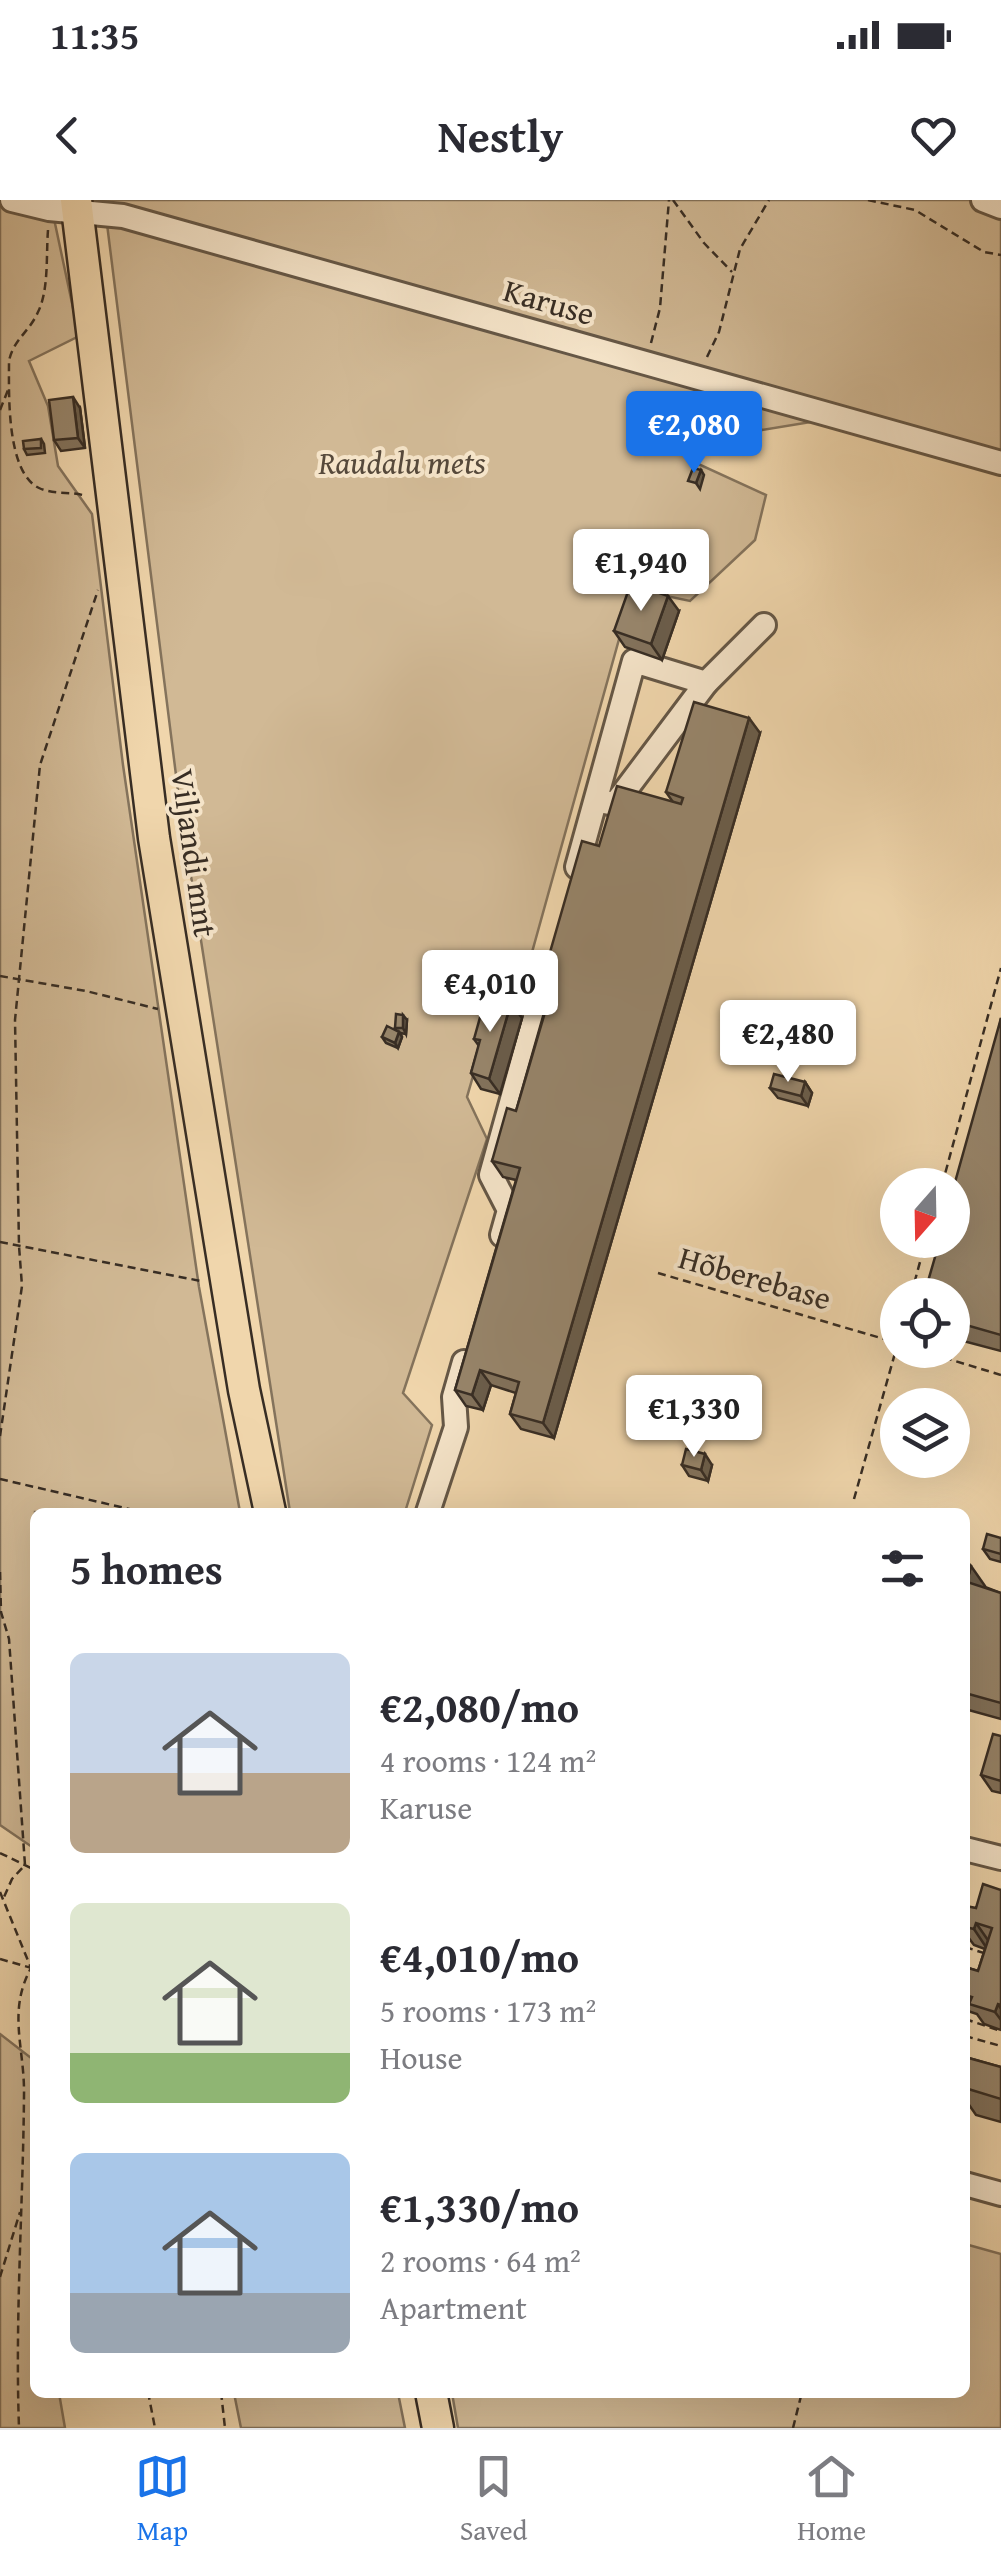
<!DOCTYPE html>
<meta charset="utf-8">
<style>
body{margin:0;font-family:"Gentium Book Plus",serif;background:#f2f2f3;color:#2b2b33;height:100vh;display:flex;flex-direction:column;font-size:38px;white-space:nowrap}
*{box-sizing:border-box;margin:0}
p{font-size:32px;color:#7c7c81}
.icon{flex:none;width:55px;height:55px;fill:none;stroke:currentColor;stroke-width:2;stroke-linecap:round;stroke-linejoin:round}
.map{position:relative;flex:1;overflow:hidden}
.panel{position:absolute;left:30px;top:1308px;width:940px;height:890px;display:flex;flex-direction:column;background:#fff;border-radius:15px;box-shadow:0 10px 40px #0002}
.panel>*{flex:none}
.needle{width:65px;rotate:200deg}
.tools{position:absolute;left:880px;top:968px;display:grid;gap:20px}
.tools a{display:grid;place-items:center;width:90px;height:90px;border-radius:50%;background:#fff;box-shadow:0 10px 40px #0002;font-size:50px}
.price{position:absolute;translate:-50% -85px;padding:0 22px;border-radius:10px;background:#fff;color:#222;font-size:32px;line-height:65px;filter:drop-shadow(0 2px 5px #0008)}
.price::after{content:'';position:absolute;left:50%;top:60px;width:30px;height:22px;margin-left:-15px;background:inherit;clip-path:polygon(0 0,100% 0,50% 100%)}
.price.on{background:#1a73e8;color:#fff}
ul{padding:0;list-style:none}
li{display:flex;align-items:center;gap:30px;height:250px;padding:0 40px}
li span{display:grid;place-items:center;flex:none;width:280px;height:200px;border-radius:15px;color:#555}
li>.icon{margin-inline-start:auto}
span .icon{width:120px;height:120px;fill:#fffc;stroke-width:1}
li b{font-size:42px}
h2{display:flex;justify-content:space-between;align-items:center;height:120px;padding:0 40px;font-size:42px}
.status{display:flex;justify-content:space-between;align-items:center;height:70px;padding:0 50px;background:#fff;direction:ltr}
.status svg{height:28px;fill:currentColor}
header{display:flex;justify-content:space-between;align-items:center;height:130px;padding:0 40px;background:#fff;font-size:45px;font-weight:700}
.menu{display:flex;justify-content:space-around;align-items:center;height:140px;border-top:2px solid #e1e1e2;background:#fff;font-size:28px;color:#7c7c81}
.menu a{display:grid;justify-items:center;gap:5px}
.menu .on{color:#1a73e8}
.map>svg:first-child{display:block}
</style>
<div class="status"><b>11:35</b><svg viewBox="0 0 49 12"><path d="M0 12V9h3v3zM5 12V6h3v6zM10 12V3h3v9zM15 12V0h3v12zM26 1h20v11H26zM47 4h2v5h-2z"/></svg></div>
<header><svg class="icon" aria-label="back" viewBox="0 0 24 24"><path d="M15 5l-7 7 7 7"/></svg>Nestly<svg class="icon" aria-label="heart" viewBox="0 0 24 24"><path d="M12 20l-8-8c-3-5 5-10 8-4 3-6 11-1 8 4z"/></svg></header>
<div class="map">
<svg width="1001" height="2228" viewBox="0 0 1001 2228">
<rect width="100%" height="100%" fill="#f0d6ac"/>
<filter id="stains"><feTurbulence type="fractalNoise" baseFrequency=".002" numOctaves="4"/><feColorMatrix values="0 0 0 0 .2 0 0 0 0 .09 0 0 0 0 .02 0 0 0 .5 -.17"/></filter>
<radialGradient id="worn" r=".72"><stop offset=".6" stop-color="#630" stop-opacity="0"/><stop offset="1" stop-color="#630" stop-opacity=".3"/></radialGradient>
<!-- green -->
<g fill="#d1b995" stroke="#84735c" stroke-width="2.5">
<polygon points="0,0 50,0 79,136 29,161 48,206 58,266 92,314 123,565 199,1087 240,1312 35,1312 35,1649 0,1625"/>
<polygon points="104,0 983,0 1001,7 1001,268 835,218 725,236 702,218 696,263 766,295 755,340 690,401 633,389 524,781 493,807 467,897 487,939 403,1193 432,1225 405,1312 290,1312 179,599"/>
<polygon points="0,1834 35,1861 35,2192 59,2193 65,2228 0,2228"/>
<polygon points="965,2044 1001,2054 1001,2228 458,2228 452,2193 965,2192"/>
<polygon points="234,2193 398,2193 405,2228 241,2228"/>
</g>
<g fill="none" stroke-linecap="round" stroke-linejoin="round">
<!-- minor casing -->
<g stroke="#655746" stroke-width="28">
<g id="minor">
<polyline points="12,0 49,9 123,16 1001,263"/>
<polyline points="983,0 1001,7"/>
<polyline points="604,602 615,604 706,483"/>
<polyline points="577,667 634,461 706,483 764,425"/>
<polyline points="502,1035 509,1010 491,975 548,770"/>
<polyline points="428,1312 456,1227 454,1197 464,1162"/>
<polyline points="965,1649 1001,1658"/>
<polyline points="965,1984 1001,1994"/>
</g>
</g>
<!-- major casing -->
<g stroke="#372d24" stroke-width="35">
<g id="major">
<polyline points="76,0 154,638 244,1190 270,1312"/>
<polyline points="431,2192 438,2228"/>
</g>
</g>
<!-- path -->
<g stroke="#372d24" stroke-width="2.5" stroke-dasharray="8 5" stroke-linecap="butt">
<polyline points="673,0 704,43 732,72"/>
<polyline points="868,0 915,10 984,52 1001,55"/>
<path d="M48,30C46,55 49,90 38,112C30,131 13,140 9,161C9,193 6,272 39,288C54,295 71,291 86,296"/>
<polyline points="651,143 660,108 669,0"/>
<polyline points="707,157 719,132 740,49 769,0"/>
<polyline points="0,210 8,190"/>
<polyline points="0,776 86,791 158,809"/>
<polyline points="942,985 1001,768"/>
<polyline points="0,1042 201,1081"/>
<polyline points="658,1073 898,1143"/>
<polyline points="911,1095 926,1040"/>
<polyline points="919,1150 1001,1175"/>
<polyline points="0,1236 22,1086 19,1046 15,820 40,565 98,390"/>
<polyline points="0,1279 142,1312"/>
<polyline points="854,1299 897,1146"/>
<polyline points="0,1372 1,1412 9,1439 25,1665 12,1679 4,1697"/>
<polyline points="0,1653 35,1670"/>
<path d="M0,1692L31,1768C7,1812 25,1848 24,1896C23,2007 15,2117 19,2228"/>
<polyline points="965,1747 987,1754"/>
<polyline points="0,1759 35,1769"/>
<polyline points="965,1819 1001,1831"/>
<polyline points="965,1836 1001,1846"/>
<polyline points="0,2077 20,2012"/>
<polyline points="148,2192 155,2228"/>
<polyline points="221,2192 225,2228"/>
<polyline points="793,2228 802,2192"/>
</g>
<!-- minor -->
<use href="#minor" stroke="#f5e4c9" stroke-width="22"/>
<!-- major -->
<use href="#major" stroke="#f0d6ac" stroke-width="30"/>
</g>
<!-- wall -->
<g fill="#82725c" stroke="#372d24" stroke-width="2.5">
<polygon points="80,208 85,248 61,251 54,240"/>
<polygon points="41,239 44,244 45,253 27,255 24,249"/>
<polygon points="679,411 662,460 625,447 614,431"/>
<polygon points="760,533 554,1238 521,1229 510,1214 516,1193 491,1185 483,1210 466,1206 455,1190 516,980 503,977 492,961 516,911 546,806 538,794 599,646 673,602 666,592"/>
<polygon points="522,818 500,894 481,889 471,873 479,846 474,839"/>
<polygon points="1001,818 1001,1151 952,1138 952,1095"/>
<polygon points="407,820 406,834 400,833 402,837 398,848 386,843 382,837 397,831 395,828"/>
<polygon points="805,882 812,893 808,906 778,898 770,888"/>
<polygon points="682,1265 712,1265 708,1281 689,1276"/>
<polygon points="1001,1338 1001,1362 990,1359 983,1349"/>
<polygon points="965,1364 985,1387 1001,1393 1001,1519 965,1509"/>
<polygon points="1001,1536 1001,1593 992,1591 981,1575"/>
<polygon points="1001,1690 1001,1830 984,1824 977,1814 965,1810 965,1767 978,1771 985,1749 974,1745 965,1733 965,1709 976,1708"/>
<polygon points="965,1857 1001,1867 1001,1922 976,1915 965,1899"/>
</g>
<!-- shaded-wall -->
<g fill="#6a5d4b" stroke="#372d24" stroke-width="2.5">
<polygon points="73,197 80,208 85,248 78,238"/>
<polygon points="701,270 704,275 700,289 696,283"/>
<polygon points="668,396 679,411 662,460 651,444"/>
<polygon points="749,518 760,533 554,1238 543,1223"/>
<polygon points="511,803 522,818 500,894 489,879"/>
<polygon points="403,815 407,820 406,834 403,828"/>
<polygon points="399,832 402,837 398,848 395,843"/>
<polygon points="805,882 812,893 808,906 801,896"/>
<polygon points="480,1170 491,1185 483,1210 472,1195"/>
<polygon points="705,1254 712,1265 708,1281 701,1270"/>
<polygon points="971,1366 985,1386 981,1402 967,1382"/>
<polygon points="976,1723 990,1743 988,1750 974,1729"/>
<polygon points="998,1804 1001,1809 1001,1820 995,1812"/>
</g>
<!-- building -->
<g fill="#97856b" stroke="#372d24" stroke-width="2.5">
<polygon points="73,197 78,238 54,240 49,200"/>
<polygon points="41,239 41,248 24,249 23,241"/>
<polygon points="693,268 701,270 696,283 688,281"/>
<polygon points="631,383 668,396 651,444 614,431"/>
<polygon points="694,502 749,518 543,1223 510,1214 519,1182 480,1170 472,1195 455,1190 520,968 492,961 507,908 516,911 548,802 548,798 538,794 582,641 599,646 617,586 681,604 683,598 666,592"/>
<polygon points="486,796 511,803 489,879 471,873 480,840 474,839"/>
<polygon points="396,814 403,815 403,828 395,828"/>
<polygon points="1001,818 1001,1135 952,1121 952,1095 924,1095 940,1040 952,1040 952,993"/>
<polygon points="387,826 399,832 395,843 382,837"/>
<polygon points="774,874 805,882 801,896 770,888"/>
<polygon points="686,1249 705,1254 701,1270 682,1265"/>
<polygon points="987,1334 1001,1338 1001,1354 983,1349"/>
<polygon points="965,1364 971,1366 967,1382 1001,1393 1001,1503 965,1493"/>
<polygon points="993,1534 1001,1536 1001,1581 981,1575"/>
<polygon points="983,1684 1001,1690 1001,1805 998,1804 995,1812 969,1804 972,1797 965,1795 965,1767 978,1771 992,1728 976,1723 974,1729 965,1727 966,1706 976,1708"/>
<polygon points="965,1857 1001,1867 1001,1899 965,1888"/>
</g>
<g text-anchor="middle" stroke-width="8" stroke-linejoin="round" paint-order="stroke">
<!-- street labels -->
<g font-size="32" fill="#372d24" stroke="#f5e4c9">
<text transform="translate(549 102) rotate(16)" y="11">Karuse</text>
<text transform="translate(194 653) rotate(82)" y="11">Viljandi mnt</text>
<text transform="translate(755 1078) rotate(16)" y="11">Hõberebase</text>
</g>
<!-- park labels -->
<g font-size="32" font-style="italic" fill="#56493b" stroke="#f5e4c9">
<text x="402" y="274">Raudalu mets</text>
</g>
</g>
<rect width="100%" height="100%" filter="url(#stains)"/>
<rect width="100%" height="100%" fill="url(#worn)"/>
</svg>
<div class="tools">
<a><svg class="needle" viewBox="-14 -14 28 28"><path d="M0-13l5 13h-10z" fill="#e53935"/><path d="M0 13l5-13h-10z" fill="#7c7c81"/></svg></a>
<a><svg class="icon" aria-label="locate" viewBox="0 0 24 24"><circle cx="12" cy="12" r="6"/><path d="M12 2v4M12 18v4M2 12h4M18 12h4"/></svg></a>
<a><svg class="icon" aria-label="layers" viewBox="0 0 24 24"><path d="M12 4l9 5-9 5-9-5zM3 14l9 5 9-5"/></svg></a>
</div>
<b class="price on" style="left:694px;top:276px">€2,080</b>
<b class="price" style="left:641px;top:414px">€1,940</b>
<b class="price" style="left:490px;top:835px">€4,010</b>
<b class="price" style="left:788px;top:885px">€2,480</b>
<b class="price" style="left:694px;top:1260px">€1,330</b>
<section class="panel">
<h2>5 homes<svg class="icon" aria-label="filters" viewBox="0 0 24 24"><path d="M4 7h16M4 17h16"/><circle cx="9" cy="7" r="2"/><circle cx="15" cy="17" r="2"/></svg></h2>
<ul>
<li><span style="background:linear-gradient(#c9d6e8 60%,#b9a48a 0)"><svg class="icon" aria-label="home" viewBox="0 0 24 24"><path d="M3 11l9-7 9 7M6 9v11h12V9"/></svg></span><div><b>€2,080/mo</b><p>4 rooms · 124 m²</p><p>Karuse</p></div></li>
<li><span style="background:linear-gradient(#dfe7d0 75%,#8fb573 0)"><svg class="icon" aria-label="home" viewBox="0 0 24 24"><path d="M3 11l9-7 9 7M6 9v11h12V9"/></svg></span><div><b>€4,010/mo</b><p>5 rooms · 173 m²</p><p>House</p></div></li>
<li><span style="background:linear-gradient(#a9c7e8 70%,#9aa5b1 0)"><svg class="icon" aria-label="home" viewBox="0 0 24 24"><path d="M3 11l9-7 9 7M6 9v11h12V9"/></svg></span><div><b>€1,330/mo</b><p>2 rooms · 64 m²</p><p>Apartment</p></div></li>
</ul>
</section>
</div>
<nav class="menu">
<a class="on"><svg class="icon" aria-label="map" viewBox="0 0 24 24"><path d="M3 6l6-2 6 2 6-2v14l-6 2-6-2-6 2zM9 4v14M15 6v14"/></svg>Map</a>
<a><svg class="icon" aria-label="saved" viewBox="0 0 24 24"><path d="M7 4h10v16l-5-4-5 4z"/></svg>Saved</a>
<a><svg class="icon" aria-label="home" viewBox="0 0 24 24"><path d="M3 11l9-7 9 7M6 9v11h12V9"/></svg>Home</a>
</nav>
